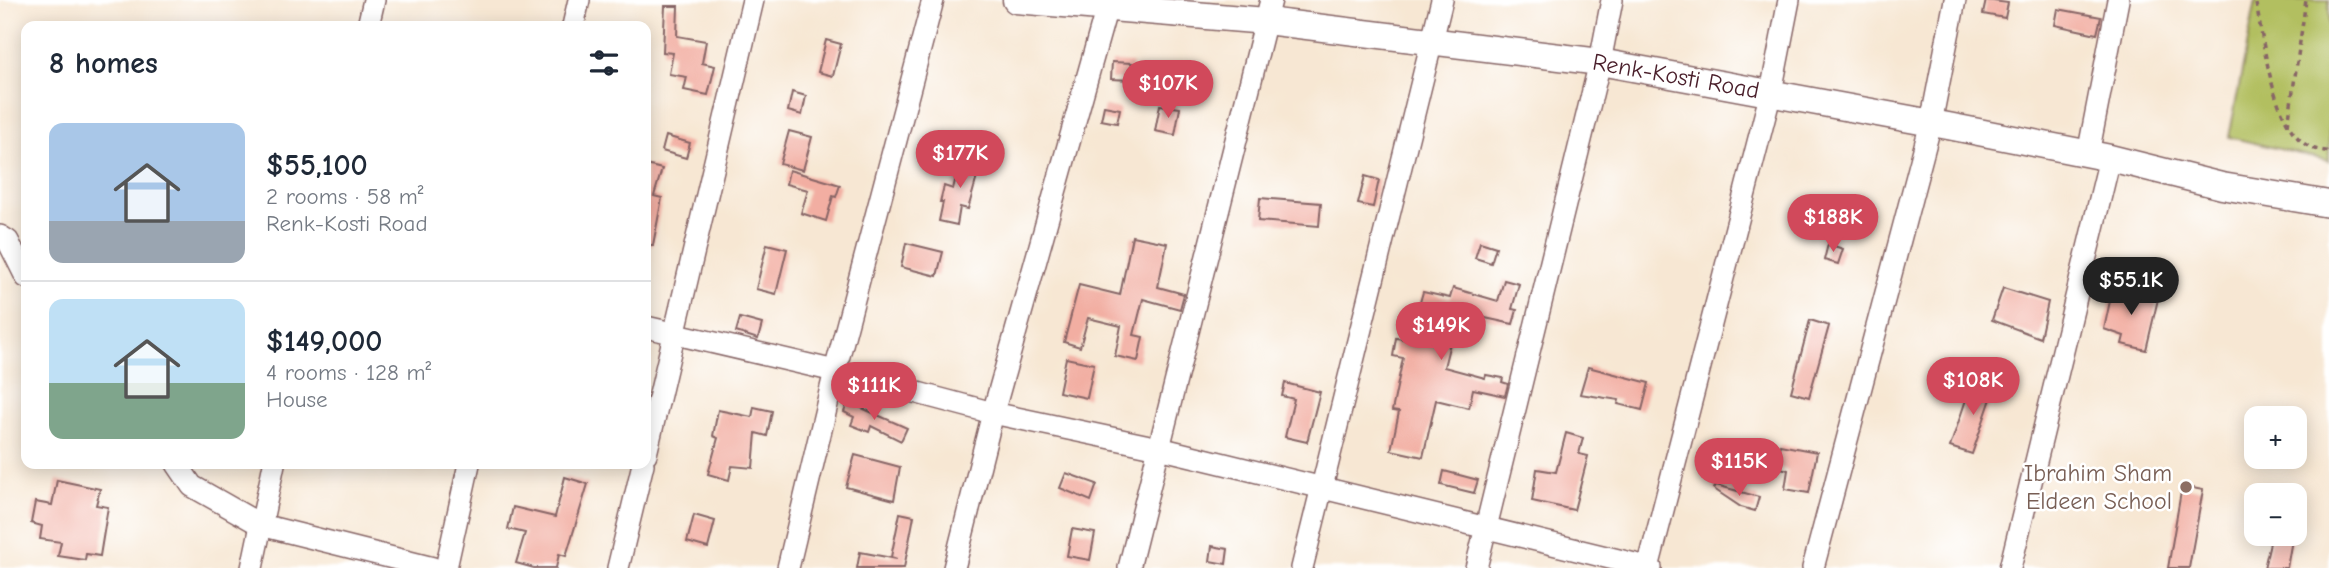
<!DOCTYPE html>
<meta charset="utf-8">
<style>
body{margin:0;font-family:"Comic Neue",sans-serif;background:#f2f2f3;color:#1f2937;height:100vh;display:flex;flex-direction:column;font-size:26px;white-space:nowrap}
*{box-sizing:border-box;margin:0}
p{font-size:23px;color:#747a83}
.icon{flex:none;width:38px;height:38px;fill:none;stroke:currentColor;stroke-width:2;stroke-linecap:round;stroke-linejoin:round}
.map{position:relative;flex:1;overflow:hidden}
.drawer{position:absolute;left:21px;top:21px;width:630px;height:448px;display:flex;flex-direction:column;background:#fff;border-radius:14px;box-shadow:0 4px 18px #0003}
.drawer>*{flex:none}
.tools{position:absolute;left:2244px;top:406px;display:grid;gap:14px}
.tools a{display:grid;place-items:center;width:63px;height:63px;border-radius:14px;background:#fff;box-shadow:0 4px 18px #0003;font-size:35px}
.price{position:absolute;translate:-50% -60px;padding:0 16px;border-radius:24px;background:#d1495b;color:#fff;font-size:23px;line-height:46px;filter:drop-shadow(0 2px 4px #0008)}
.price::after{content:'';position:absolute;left:50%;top:42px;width:21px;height:16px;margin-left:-10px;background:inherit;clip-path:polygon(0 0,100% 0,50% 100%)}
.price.selected{background:#222;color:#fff}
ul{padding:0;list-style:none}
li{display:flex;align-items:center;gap:21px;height:175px;padding:0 28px}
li+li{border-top:2px solid #e0e1e3}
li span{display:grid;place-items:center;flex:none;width:196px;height:140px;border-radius:14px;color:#555}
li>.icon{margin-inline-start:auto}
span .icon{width:84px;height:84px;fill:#fffc;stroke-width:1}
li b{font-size:30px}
h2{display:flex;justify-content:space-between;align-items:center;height:84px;padding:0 28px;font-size:30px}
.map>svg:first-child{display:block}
</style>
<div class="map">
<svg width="2329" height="568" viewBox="0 0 2329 568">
<rect width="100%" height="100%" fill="#fff"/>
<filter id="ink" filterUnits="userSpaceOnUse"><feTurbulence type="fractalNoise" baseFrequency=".0143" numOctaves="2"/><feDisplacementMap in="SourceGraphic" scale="14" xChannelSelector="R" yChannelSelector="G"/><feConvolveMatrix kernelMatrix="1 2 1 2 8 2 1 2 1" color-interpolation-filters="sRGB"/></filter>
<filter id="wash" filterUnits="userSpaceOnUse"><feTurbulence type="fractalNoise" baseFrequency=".00686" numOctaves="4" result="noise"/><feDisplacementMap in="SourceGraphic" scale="28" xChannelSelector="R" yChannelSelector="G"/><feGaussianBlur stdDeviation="1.57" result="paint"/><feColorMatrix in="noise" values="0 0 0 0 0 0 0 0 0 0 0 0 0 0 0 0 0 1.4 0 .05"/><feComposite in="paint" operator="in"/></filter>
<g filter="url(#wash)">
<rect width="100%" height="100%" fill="#f7e7d3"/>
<!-- green -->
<polygon fill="#b2bf61" stroke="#7e6f46" stroke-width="2" points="2256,0 2329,0 2329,161 2229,137"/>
<g id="blocks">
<!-- building -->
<g fill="#f2aea2">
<polygon points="1986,0 2008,3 2005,18 1983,14"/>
<polygon points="665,6 678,6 677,36 706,41 702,63 715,66 708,95 684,90 687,77 669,74 673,53 663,52"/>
<polygon points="2058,9 2101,17 2097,34 2055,25"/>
<polygon points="826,40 841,44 833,76 818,72"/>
<polygon points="1112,62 1132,63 1131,80 1111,79"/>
<polygon points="792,92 806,96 802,115 788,111"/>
<polygon points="1160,105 1180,108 1175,135 1155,131"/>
<polygon points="1104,106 1120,109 1117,123 1101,120"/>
<polygon points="789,131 812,137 803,170 780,164"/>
<polygon points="666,136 690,143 686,158 662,151"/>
<polygon points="962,153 982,159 968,209 960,207 957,225 939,221 943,202 940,202 944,186 953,189"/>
<polygon points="646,165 662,169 654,196 662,198 653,245 646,245"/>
<polygon points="789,170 840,185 836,197 833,196 826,221 801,213 808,190 786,184"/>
<polygon points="1365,176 1379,180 1373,207 1358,204"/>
<polygon points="1260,198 1321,203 1319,226 1258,221"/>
<polygon points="1132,236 1167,243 1158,287 1184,294 1180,309 1143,299 1134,335 1143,337 1138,361 1115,356 1121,326 1088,318 1080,347 1064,342 1079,285 1120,295"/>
<polygon points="1480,242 1496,247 1491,263 1475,258"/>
<polygon points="906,243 943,252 937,276 901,267"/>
<polygon points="767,244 787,249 776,294 756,289"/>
<polygon points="1828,244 1843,249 1838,264 1824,260"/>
<polygon points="1504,280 1519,284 1512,309 1517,310 1513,324 1476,316 1473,331 1454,327 1444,367 1485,378 1486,375 1503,378 1502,382 1508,384 1505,396 1473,389 1469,408 1436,400 1423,457 1391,450 1399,412 1392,411 1403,358 1393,356 1396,338 1409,340 1423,292 1450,298 1453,288 1498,301"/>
<polygon points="2113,287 2158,299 2146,350 2122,344 2124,336 2104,329"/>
<polygon points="2003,288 2048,302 2040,338 1992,320"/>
<polygon points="740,318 762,324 758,339 736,332"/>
<polygon points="1810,320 1829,326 1809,397 1791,392"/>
<polygon points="1066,358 1094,364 1087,398 1059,392"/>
<polygon points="1588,367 1649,383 1642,410 1618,404 1619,400 1580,394"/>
<polygon points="1973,379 1995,387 1972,454 1950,447"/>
<polygon points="1285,383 1320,392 1307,442 1285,437 1294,399 1282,396"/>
<polygon points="848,402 907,428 901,441 871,426 869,432 851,425 854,417 844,412"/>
<polygon points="754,407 772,411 767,436 756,433 753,468 732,466 729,480 708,474 718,438 713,436 718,410 752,417"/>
<polygon points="1566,433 1583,438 1579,454 1588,456 1574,510 1532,501 1537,469 1556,472"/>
<polygon points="1780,445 1817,452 1809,493 1785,489 1788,470 1774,466"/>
<polygon points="855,455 900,467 894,500 846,487"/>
<polygon points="1444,471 1478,480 1474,493 1441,485"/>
<polygon points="1066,473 1097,484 1091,501 1060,488"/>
<polygon points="565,477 588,484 566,556 559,554 556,568 534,568 516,563 525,533 508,529 513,507 555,517"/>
<polygon points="57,480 100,489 96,505 108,507 100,556 86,554 85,560 58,556 61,542 40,539 42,526 31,523 35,502 52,505"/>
<polygon points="1716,485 1759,497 1755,511 1741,507 1714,489"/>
<polygon points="2182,486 2203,490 2189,568 2168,568"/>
<polygon points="900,513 914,516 904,568 857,568 860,552 897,559 891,557"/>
<polygon points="694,515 715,521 708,548 687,542"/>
<polygon points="1072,529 1095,533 1090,560 1067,556"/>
<polygon points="2272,534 2293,534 2287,568 2264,568"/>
<polygon points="1212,546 1228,549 1226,564 1210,561"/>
</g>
</g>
</g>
<g filter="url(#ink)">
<use href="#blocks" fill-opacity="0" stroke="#876566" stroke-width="2"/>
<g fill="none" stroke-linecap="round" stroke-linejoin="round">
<!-- minor casing -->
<g stroke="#876566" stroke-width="24">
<g id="minor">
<polyline points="368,26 374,0"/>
<polyline points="573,26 579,0"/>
<polyline points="2088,154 2118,0"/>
<polyline points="0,236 8,241 26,277"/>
<polyline points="646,327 835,371 993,413 1159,448 1651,568"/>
<polyline points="646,454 753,0"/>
<polyline points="177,464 192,486 261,525 433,568"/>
<polyline points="252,568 274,464"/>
<polyline points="446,568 469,464"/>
<polyline points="618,568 643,464"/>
<polyline points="788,568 835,371 933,0"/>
<polyline points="954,568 993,413 1109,0"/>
<polyline points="1129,568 1271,0"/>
<polyline points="1302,568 1442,0"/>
<polyline points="1476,568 1600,62 1612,0"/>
<polyline points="1648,568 1771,92 1789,0"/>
<polyline points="1813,568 1931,123 1955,0"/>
<polyline points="2010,568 2110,158"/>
</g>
</g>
<!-- major casing -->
<g stroke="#876566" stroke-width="29">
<polyline id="major" points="1016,0 1266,21 1600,62 1948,126 2110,158 2222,186 2329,204"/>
</g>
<!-- path -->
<g stroke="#876566" stroke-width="3.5" stroke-dasharray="5 5" stroke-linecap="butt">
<path d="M2256,4C2264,42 2272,125 2308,146C2313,150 2323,150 2329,152"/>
<polyline points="2288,125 2306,0"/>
</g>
<!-- minor -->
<use href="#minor" stroke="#fff" stroke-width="21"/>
<!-- major -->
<use href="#major" stroke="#fff" stroke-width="26"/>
</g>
</g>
<!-- markers -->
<circle fill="#8d6e63" stroke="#fff" stroke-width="2.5" cx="2186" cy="487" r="7"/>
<g text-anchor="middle" stroke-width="5" stroke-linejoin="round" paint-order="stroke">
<!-- street labels -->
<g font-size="24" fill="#4a1f2b" stroke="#fff">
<text transform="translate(1676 76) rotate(10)" y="8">Renk-Kosti Road</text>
</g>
<!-- education labels -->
<g font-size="24" fill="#785e54" stroke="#fff" text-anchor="end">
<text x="2172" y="481">Ibrahim Sham<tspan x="2172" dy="28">Eldeen School</tspan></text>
</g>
</g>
</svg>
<div class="tools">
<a>+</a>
<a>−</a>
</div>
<b class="price" style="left:1168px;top:120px">$107K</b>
<b class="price" style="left:960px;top:190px">$177K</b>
<b class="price" style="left:1833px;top:254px">$188K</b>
<b class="price selected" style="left:2131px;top:317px">$55.1K</b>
<b class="price" style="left:1441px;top:362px">$149K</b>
<b class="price" style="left:1973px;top:417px">$108K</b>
<b class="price" style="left:874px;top:422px">$111K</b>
<b class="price" style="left:1739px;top:498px">$115K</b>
<section class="drawer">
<h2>8 homes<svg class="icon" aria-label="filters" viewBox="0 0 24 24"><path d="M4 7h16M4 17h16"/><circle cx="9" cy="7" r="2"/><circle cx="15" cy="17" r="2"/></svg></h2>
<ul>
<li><span style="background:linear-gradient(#a9c7e8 70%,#9aa5b1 0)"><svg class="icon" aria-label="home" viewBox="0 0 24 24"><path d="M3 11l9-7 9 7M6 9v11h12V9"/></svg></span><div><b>$55,100</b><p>2 rooms · 58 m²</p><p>Renk-Kosti Road</p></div></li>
<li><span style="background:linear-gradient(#bfe0f5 60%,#7fa58c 0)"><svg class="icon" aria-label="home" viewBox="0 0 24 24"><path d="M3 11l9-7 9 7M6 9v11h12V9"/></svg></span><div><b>$149,000</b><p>4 rooms · 128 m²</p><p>House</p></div></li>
</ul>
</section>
</div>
